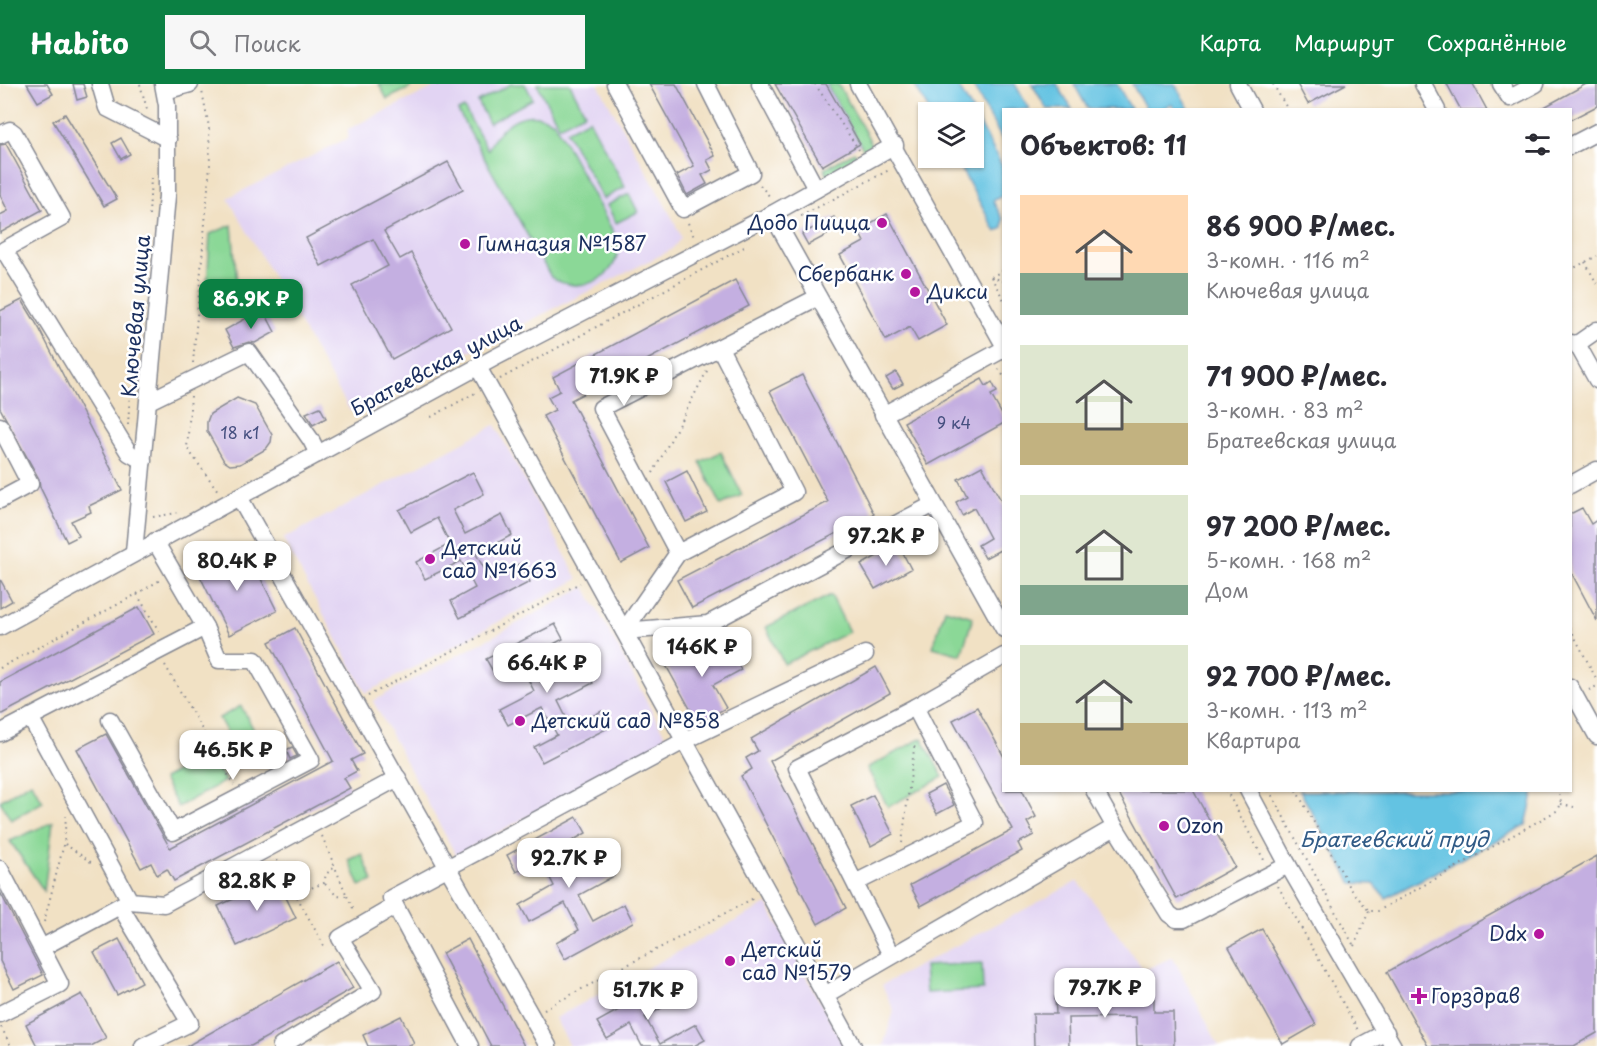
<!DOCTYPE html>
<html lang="ru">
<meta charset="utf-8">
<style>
body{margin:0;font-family:"Playpen Sans",sans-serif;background:#f7f7f7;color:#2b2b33;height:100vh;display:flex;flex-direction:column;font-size:22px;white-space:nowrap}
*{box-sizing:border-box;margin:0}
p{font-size:20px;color:#7c7c81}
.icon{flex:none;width:33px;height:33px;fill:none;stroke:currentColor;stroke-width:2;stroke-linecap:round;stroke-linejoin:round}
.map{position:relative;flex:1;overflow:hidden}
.sheet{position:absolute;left:1002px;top:24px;width:570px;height:684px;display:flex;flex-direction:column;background:#fff;border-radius:0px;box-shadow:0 2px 4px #0004}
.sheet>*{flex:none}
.controls{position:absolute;left:918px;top:18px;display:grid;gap:12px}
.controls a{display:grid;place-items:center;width:66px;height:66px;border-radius:0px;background:#fff;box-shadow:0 2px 4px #0004;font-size:30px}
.price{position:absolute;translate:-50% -51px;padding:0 14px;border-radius:12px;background:#fff;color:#222;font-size:20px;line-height:39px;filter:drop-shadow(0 2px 3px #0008)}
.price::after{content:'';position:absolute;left:50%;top:36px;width:18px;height:14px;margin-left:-9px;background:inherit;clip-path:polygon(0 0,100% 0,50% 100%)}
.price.on{background:#0b8043;color:#fff}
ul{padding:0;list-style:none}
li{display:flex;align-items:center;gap:18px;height:150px;padding:0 18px}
li span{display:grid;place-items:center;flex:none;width:168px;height:120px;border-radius:0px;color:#555}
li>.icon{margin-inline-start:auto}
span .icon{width:72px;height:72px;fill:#fffc;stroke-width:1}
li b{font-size:26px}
h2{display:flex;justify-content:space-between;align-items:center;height:72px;padding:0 18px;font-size:26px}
header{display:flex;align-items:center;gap:36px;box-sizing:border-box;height:84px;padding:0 30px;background:#0b8043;color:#fff}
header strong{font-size:28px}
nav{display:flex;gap:33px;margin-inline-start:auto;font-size:21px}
.search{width:420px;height:54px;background:#f7f7f7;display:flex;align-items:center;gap:15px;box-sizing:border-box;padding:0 21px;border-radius:0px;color:#7c7c81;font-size:22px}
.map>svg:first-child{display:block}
</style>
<header>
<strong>Habito</strong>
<div class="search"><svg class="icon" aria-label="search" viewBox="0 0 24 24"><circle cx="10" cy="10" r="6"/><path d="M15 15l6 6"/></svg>Поиск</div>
<nav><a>Карта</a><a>Маршрут</a><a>Сохранённые</a></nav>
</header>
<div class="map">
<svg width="1597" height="962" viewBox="0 0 1597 962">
<rect width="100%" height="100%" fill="#fff"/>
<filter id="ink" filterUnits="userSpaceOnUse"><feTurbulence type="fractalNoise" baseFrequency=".0167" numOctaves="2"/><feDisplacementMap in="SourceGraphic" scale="12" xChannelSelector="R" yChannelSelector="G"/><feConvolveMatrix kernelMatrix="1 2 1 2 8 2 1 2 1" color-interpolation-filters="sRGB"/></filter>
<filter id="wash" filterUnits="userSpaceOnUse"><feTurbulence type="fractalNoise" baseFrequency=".008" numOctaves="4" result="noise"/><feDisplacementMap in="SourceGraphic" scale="24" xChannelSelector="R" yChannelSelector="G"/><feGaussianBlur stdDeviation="1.35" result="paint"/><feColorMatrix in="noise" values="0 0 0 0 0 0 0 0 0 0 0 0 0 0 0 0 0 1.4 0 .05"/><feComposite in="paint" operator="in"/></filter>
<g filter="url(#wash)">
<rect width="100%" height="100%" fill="#f1e1c4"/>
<!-- built -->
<g fill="#e2d4f3">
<polygon points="441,0 598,0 675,139 681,154 671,166 350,327 228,114 348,54 348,45"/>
<polygon points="495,341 578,495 366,609 283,455"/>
<polygon points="585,503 668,657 456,771 373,617"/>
<polygon points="1078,797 1144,886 1173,873 1219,962 883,962 894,927 882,901"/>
<polygon points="767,820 844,962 570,962 555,934"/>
</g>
<!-- green -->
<g fill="#8bd897" stroke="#53847a" stroke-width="1.5">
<polygon points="379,0 409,0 410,4 387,15"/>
<polygon points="511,0 525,0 533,15 489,39 478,18"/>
<polygon points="537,0 570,0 585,29 559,42"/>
<polygon points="826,0 838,0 868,53 871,60 867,72"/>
<path d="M464,24L488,66C500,40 525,21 554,38L618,157C622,194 579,213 551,193L458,27Z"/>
<polygon points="589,35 625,103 603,115 566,47"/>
<polygon points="854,68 860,75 829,93 824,85"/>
<polygon points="629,110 638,128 616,139 607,121"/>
<polygon points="232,141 238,212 206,224 210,150"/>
<polygon points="721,368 742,411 721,421 700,378"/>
<polygon points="831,511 849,548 784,580 766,543"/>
<polygon points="945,525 973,533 961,571 933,563"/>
<polygon points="241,622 261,659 239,671 219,634"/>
<polygon points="922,654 943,693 888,723 867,684"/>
<polygon points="210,669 225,697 178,723 163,695"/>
<polygon points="31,698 43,718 11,736 0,717"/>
<polygon points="53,738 44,807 10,757"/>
<polygon points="362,770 373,797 360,802 349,776"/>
<polygon points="982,879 983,906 926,909 924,882"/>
</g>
<!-- water -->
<g fill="#64c3e2" stroke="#4079a0" stroke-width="1.5">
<polygon points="914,0 957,0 973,28 930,28"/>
<polygon points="972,0 1015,0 1029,25 1004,26 1003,57"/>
<polygon points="1032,0 1057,0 1072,25 1047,25"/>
<polygon points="1074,0 1117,0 1131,25 1088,25"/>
<polygon points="1132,0 1175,0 1189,25 1175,25 1171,20 1162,25 1146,25"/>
<polygon points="974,29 1003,84 1003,111 993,117 1003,135 1003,144 996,148 955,74 974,74"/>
<polygon points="1300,707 1534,707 1526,741 1386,814 1374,800 1352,799"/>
</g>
<g id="blocks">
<!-- building -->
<g fill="#c4afe1">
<polygon points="27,0 47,0 53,10 38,18"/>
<polygon points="73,0 83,0 87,13 77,16"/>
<polygon points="649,0 676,0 715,72 707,76 712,86 702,91 707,100 687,111 677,91 694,82"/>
<polygon points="775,0 826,0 860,60 822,82"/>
<polygon points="1297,0 1346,0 1308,20"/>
<polygon points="1447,0 1473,0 1487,26 1461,26"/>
<polygon points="1586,0 1597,0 1597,22 1570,36 1570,26 1539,26"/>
<polygon points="65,30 117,115 104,122 53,37"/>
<polygon points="121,54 130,70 121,75 112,59"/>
<polygon points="6,60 42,126 0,149 0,131 8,127 0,111 0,61"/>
<polygon points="448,78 463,105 384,147 400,175 411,169 451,243 392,275 352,201 388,182 373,155 321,182 306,154"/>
<polygon points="887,130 947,241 918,257 910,243 886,256 840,171 864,158 858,146"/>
<polygon points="834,133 840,144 808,161 802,150"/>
<polygon points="735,196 749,222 571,316 649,464 621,479 543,332 555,326 548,313 560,307 553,293"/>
<polygon points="22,216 39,244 122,406 89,422 91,428 71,437 79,452 67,458 40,403 39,395 0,324 0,227"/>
<polygon points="263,225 275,248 255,259 249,258 234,263 225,246"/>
<polygon points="896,288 903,300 893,305 886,294"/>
<polygon points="802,291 874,430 692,524 677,496 828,418 770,307"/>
<polygon points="982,295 986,302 992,298 997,308 991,311 1004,334 1004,339 928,381 904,338"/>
<polygon points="237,314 255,321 272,351 271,358 266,365 240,380 230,381 224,377 207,347 207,338 210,330"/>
<polygon points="320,323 326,334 313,341 306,329"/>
<polygon points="982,382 1004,422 1004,464 985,474 978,461 990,454 974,424 962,431 956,418 967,412 958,395"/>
<polygon points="687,387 707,428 686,438 666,398"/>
<polygon points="473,388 484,410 453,426 465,450 502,431 512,451 476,470 490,495 521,479 530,498 460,534 451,517 475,504 461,477 425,495 416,478 450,460 437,434 411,448 399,426"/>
<polygon points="1582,424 1591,440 1597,436 1597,537 1570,486 1570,430"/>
<polygon points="898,460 911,485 875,505 861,481"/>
<polygon points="246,465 277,527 229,551 198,488"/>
<polygon points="0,495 12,517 0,524"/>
<polygon points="139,523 154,550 0,631 0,598"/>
<polygon points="555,540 563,555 533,571 547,598 583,580 593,599 558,617 571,643 602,627 610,643 542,678 534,663 557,651 542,624 508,641 499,625 534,607 519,578 495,591 486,575"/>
<polygon points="295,544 363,670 351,676 357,687 344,694 350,704 174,797 167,785 157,791 151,779 141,784 77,665 106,650 170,764 333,677 269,558"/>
<polygon points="691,560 700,576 727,561 741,586 713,601 726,624 698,639 663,576"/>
<polygon points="876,583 890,609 770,677 846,824 818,840 741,692 752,685 746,674 758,667 751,655"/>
<polygon points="977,623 1004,673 1004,706 1022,706 1036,733 1027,738 1034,751 1018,759 1022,767 921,822 910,801 1013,746 953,636"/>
<polygon points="292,663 297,672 290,675 286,666"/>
<polygon points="943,701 954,721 937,730 926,710"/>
<polygon points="1117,706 1193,706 1235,783 1177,815"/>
<polygon points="873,711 893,750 871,762 851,722"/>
<polygon points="577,733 586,749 554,767 569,794 604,775 614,792 579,811 593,837 624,820 633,838 565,875 556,859 579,846 565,819 529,838 520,821 554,802 540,775 516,788 507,771"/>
<polygon points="1597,772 1597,949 1574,962 1428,962 1387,888"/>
<polygon points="277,795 296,834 237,862 218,822"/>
<polygon points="0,808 43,891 14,905 0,877"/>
<polygon points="1262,845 1316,941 1283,960 1229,863"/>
<polygon points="119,855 142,898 117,911 94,868"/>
<polygon points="468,855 524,962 491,962 442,869"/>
<polygon points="337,877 353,904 251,962 187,962"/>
<polygon points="667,899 676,916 645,933 660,960 696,940 705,956 694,962 642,962 631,941 607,955 597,938"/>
<polygon points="82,910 106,954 91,962 37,962 26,940"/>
<polygon points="1154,910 1154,928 1173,928 1174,962 1137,962 1136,933 1068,934 1069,962 1034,962 1033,930 1056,930 1055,913"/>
<polygon points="401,932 414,959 407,962 368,962 363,951"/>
</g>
</g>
</g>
<g filter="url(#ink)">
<use href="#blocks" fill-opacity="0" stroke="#868891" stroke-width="1.5"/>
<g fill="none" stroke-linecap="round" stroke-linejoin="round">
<!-- minor casing -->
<g stroke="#868891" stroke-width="19">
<g id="minor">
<polyline points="100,0 107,24 168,55"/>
<polyline points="615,0 683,125 751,89 706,0"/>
<polyline points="760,0 816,105"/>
<polyline points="858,0 1004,261"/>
<polyline points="1238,0 1252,26"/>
<polyline points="1423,0 1437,26"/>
<polyline points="1501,0 1510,14 1536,0"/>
<polyline points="165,7 190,0"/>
<polyline points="0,51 10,46 14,49 62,134 4,166 129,369 143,377"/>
<polyline points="1570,62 1597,48"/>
<polyline points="772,130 1004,545"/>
<polyline points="1570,259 1577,260 1597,296"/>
<polyline points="1577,260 1597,246"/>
<polyline points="720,264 794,408 678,469 601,324 818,213"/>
<polyline points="478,283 853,962"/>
<polyline points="149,317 249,268 311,356 318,370"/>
<polyline points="883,331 1004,265"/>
<polyline points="0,342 30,400 0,416"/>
<polyline points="1570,401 1597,386"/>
<polyline points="239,413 548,962"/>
<polyline points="134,468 167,112 167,21 163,0"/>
<polyline points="678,469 624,547 708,540 932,421"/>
<polyline points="0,543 494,274 772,130 895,61"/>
<polyline points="1570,603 1597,652"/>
<polyline points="915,623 1004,572"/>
<polyline points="30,633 130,817 164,820 398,694"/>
<polyline points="110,636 173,748 311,676 255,576 219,576 205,543"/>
<polyline points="0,649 205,543 155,457"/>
<polyline points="1248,706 1288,781 1393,962"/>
<polyline points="1115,743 1169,830 1176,835 1184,835 1288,781"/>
<polyline points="0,785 60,900 0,930"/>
<polyline points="855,799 975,739 915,623 797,684 891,871"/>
<polyline points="120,822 190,939 143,962"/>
<polyline points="41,864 129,817"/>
<polyline points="825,911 1115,743 1094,706"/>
<polyline points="281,962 373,907 340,854 395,822"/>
<polyline points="470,962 391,814 684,657 865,570"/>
<polyline points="1360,962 1386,948"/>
</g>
</g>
<!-- path -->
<g stroke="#868891" stroke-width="2" stroke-dasharray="1.5 4.5" stroke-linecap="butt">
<polyline points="140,0 148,29"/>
<polyline points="437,0 438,1"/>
<polyline points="815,0 859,66"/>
<polyline points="1273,0 1288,26"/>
<polyline points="760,101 770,113"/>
<polyline points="149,131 151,94"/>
<polyline points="801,132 889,86"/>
<polyline points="688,139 694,153"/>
<polyline points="1585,178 1597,200"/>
<polyline points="1570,186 1597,172"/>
<polyline points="991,193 1004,216"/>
<polyline points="991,193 1004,186"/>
<polyline points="991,193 1004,197"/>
<polyline points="193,279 210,81 209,43 202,7"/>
<polyline points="999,285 1004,293"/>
<polyline points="500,295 748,161"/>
<polyline points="191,312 187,364 218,407"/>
<polyline points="431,333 477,308"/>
<polyline points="128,341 134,245 140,234"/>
<polyline points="653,389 708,285"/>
<polyline points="153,433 177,429"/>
<polyline points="186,481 205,472"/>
<polyline points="137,510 160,496"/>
<polyline points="1570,544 1597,596"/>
<polyline points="165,581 234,701"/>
<polyline points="0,584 137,510 160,549"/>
<polyline points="1589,606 1597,602"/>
<polyline points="368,612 580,499"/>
<polyline points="1226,706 1264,776"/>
<polyline points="1269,706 1354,862"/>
<polyline points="1296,706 1351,805 1369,827 1378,827 1558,726 1561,720 1559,706"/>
<polyline points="1561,720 1574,723"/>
<polyline points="322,752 347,812 336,811 324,799"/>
<polyline points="902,759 915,658"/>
<polyline points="65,760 92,779"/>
<polyline points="277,776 324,862 327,860"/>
<polyline points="1278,802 1358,946"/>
<polyline points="295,810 324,799 326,790 335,783"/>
<polyline points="347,812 355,828"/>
<polyline points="44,838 64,760 66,732"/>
<polyline points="1354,862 1369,827"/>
<polyline points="544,925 754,814"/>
<polyline points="1,943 11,962"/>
</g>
<!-- minor -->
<use href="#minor" stroke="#fff" stroke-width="16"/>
</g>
</g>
<!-- markers -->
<g fill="#b5179e" stroke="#fff" stroke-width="2">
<circle cx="882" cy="139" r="6"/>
<circle cx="465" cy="160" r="6"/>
<circle cx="906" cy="190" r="6"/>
<circle cx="915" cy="208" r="6"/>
<circle cx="430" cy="475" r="6"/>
<circle cx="520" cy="637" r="6"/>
<circle cx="1164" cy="742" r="6"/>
<circle cx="1539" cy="850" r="6"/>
<circle cx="730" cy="877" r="6"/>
<path d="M1416 903h6v6h6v6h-6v6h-6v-6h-6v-6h6z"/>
</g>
<g text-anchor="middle" stroke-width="5" stroke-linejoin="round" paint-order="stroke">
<!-- number labels -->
<g font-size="16" fill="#454f7f">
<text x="954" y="345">9 к4</text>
<text x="240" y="355">18 к1</text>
</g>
<!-- poi labels -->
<g font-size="20" fill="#1b2f5e" stroke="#fff" text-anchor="start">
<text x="870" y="146" text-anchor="end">Додо Пицца</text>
<text x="477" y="167">Гимназия №1587</text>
<text x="894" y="197" text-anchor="end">Сбербанк</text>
<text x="927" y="215">Дикси</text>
<text x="442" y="471">Детский<tspan x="442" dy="23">сад №1663</tspan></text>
<text x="532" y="644">Детский сад №858</text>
<text x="1176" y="749">Ozon</text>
<text x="1527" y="857" text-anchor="end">Ddx</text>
<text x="742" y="873">Детский<tspan x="742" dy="23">сад №1579</tspan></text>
<text x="1431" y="919">Горздрав</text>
</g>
<!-- street labels -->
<g font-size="20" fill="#1b2f5e" stroke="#fff">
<text transform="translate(136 232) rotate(-85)" y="7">Ключевая улица</text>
<text transform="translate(436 282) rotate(-28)" y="7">Братеевская улица</text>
</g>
<!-- water labels -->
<g font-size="21" font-style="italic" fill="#315b86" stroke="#fff">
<text x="1394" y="763">Братеевский пруд</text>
</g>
</g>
</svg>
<div class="controls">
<a><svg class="icon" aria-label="layers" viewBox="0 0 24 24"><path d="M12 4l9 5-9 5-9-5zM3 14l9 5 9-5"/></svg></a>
</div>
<b class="price on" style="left:251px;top:246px">86.9K ₽</b>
<b class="price" style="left:624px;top:323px">71.9K ₽</b>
<b class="price" style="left:886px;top:483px">97.2K ₽</b>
<b class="price" style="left:237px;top:508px">80.4K ₽</b>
<b class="price" style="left:702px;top:594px">146K ₽</b>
<b class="price" style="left:547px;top:610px">66.4K ₽</b>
<b class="price" style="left:233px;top:697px">46.5K ₽</b>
<b class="price" style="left:569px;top:805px">92.7K ₽</b>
<b class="price" style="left:257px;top:828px">82.8K ₽</b>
<b class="price" style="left:1105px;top:935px">79.7K ₽</b>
<b class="price" style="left:648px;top:937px">51.7K ₽</b>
<section class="sheet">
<h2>Объектов: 11<svg class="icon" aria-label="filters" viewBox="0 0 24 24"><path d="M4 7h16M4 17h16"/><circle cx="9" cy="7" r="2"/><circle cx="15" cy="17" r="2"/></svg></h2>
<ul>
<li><span style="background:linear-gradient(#ffd9b3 65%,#7fa58c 0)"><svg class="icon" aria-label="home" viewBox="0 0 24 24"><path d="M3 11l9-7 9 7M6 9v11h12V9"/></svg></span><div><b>86 900 ₽/мес.</b><p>3-комн. · 116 m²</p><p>Ключевая улица</p></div></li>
<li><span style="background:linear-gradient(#dfe7d0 65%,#c2b280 0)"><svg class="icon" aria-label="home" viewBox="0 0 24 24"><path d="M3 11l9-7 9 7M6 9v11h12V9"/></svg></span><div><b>71 900 ₽/мес.</b><p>3-комн. · 83 m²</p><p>Братеевская улица</p></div></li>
<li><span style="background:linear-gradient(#dfe7d0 75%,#7fa58c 0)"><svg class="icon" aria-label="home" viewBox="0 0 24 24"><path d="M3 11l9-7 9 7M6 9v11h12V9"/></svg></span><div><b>97 200 ₽/мес.</b><p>5-комн. · 168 m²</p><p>Дом</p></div></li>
<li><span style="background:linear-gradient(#dfe7d0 65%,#c2b280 0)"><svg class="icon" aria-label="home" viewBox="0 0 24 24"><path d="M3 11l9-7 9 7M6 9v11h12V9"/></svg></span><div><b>92 700 ₽/мес.</b><p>3-комн. · 113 m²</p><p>Квартира</p></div></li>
</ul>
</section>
</div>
